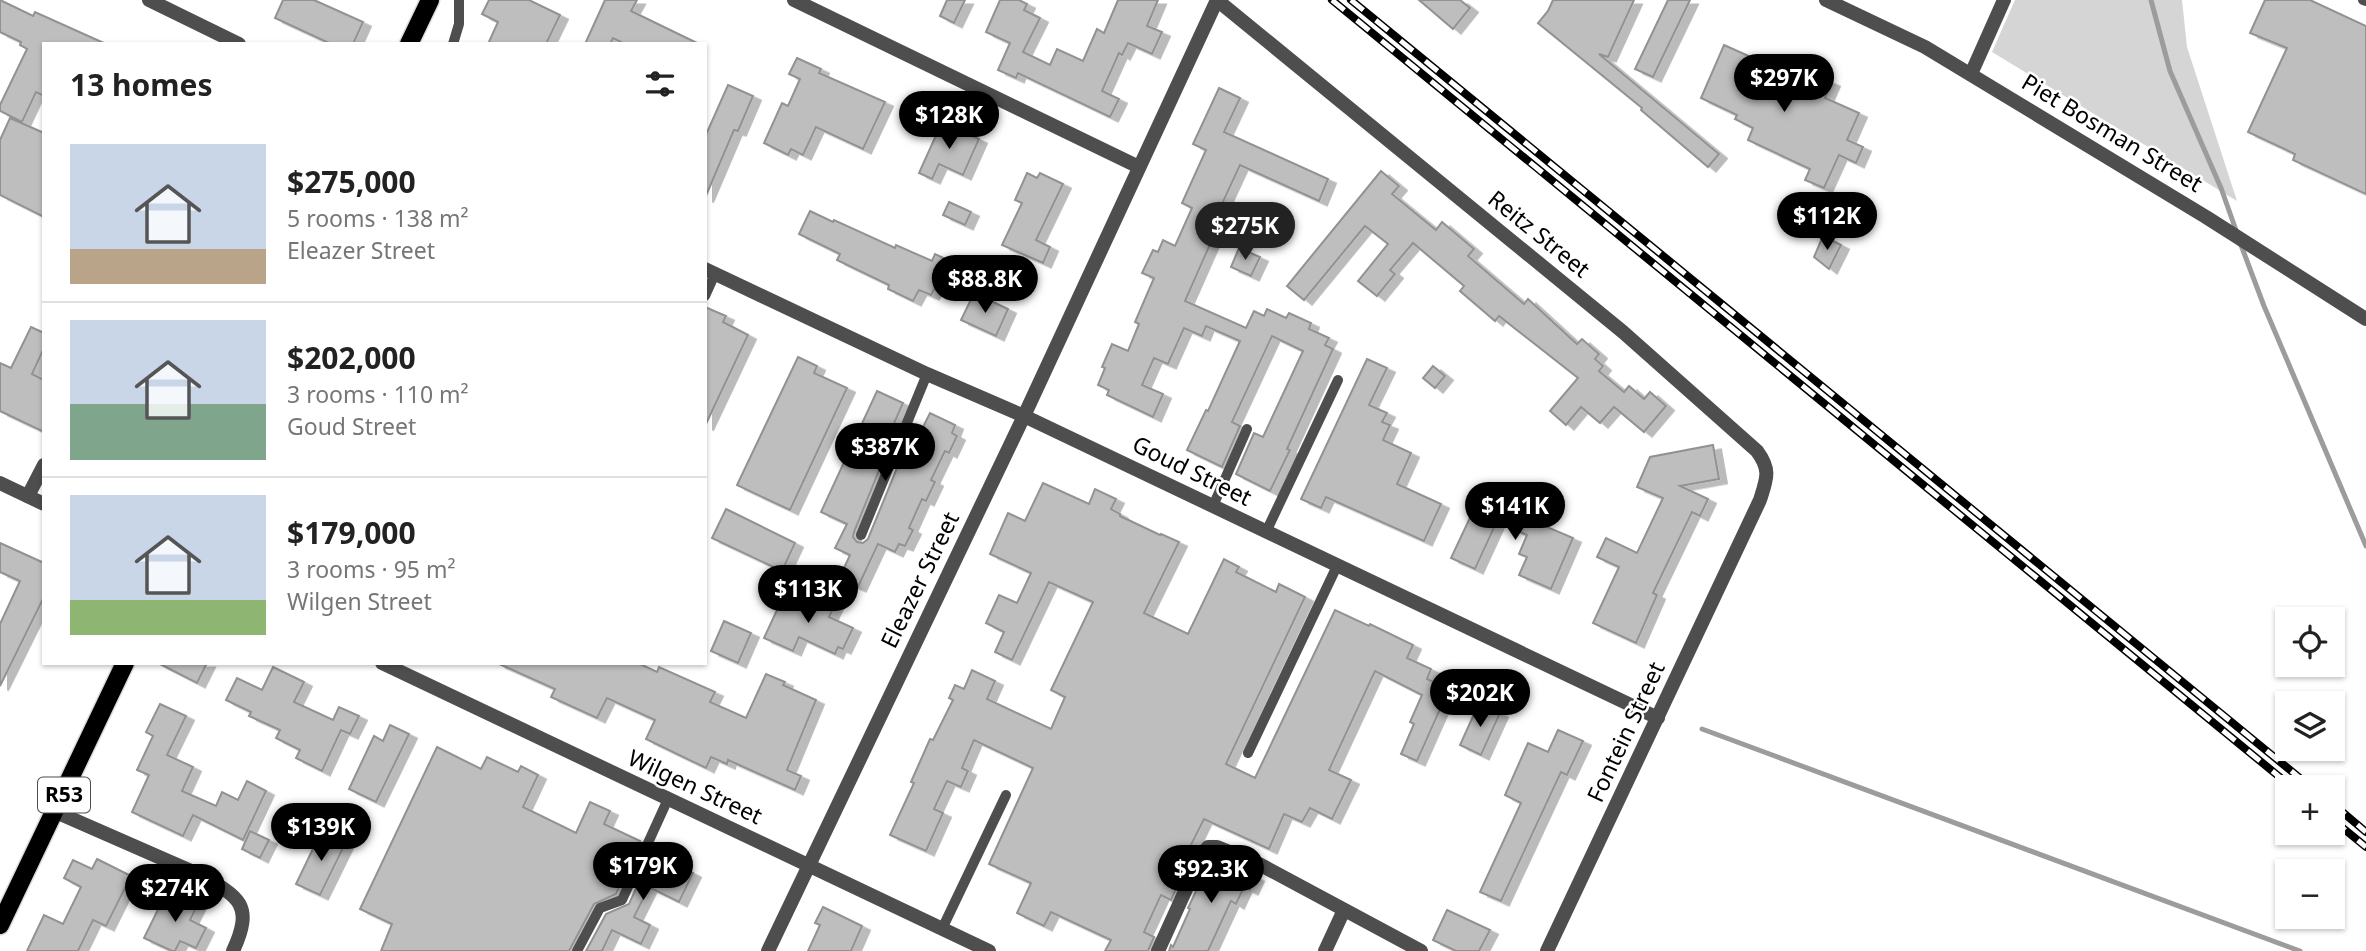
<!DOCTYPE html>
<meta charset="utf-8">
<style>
body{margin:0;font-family:"Noto Sans",sans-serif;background:#f6f6f6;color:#222;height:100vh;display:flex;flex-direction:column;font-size:26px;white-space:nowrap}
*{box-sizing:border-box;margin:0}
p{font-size:23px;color:#767676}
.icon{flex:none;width:38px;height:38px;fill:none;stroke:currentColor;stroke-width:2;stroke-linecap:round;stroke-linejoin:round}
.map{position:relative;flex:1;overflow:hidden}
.drawer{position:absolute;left:42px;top:42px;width:665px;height:623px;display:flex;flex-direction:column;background:#fff;border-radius:0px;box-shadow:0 2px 5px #0004}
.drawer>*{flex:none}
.controls{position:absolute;left:2275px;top:607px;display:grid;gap:14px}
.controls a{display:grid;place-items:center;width:70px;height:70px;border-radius:0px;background:#fff;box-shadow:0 2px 5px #0004;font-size:35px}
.price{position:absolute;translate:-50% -60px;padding:0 16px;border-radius:24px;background:#000;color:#fff;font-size:23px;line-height:46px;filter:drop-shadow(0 2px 4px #0008)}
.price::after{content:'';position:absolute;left:50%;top:42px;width:21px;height:16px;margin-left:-10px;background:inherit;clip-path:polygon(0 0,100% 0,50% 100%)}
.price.current{background:#222;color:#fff}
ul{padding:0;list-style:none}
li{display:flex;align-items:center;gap:21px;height:175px;padding:0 28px}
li+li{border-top:2px solid #e0e0e0}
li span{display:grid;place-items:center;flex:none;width:196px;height:140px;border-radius:0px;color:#555}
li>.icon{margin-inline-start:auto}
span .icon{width:84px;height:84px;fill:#fffc;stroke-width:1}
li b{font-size:30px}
h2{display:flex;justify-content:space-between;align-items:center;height:84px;padding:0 28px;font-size:30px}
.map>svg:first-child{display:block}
</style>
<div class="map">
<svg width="2366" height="951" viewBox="0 0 2366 951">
<defs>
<filter id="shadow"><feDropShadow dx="8" dy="4.5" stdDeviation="0" flood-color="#0004"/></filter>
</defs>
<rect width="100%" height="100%" fill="#fff"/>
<!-- green -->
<polygon fill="#d5d5d5" points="2015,0 2182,0 2187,47 2237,201 1992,52"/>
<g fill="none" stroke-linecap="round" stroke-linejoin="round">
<!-- stream -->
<g stroke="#9c9c9c" stroke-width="5">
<polyline points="2151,0 2170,71 2221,188 2237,233"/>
<polyline points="2241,245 2264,306 2366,546"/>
<polyline points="1702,729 2300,951"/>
</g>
</g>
<!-- building -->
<g fill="#bebebe" stroke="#929292" stroke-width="2" filter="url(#shadow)">
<polygon points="0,0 33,16 35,12 106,44 44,44 44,96 36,92 22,122 0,111 0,105 27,49 20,45 21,42 0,32"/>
<polygon points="283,0 314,0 363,22 353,44 331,44 275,18"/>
<polygon points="489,0 529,0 560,15 546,44 488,44 498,22 482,14"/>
<polygon points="605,0 637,0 631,11 699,44 625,44 613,38 610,44 585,44"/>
<polygon points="947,0 965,0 954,23 940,16"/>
<polygon points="1000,0 1019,0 1027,4 1024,10 1040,18 1023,52 1050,65 1057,49 1083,61 1097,29 1104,33 1118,0 1158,0 1147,26 1162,32 1152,54 1128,43 1122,55 1119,53 1102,91 1119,99 1110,117 1018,73 1016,78 998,70 1010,43 986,32"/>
<polygon points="1419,0 1460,0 1470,8 1453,29"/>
<polygon points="1553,0 1634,0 1608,57 1599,54 1719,154 1708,167 1641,110 1642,108 1538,23 1548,11"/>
<polygon points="1668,0 1690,0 1653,77 1635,69"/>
<polygon points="2265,0 2310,0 2366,26 2366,194 2293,160 2295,154 2248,132 2287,48 2250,33"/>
<polygon points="1724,45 1760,61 1758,67 1811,91 1818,76 1832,82 1825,98 1859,113 1847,140 1863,147 1856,163 1839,155 1824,188 1805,180 1810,169 1748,140 1753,128 1735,119 1737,115 1701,98"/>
<polygon points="797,58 821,69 819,73 885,102 863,149 816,127 803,155 791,149 788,155 764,143 782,103 788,106 800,79 789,74"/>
<polygon points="728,85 753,96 738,131 734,130 705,198 705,137"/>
<polygon points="1219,88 1240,98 1224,132 1328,179 1319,201 1240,165 1215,219 1220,222 1185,301 1246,328 1254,311 1264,316 1267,309 1286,318 1289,313 1311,323 1309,329 1329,338 1325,345 1333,349 1287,449 1290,450 1270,491 1236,474 1254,433 1263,437 1303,351 1272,336 1232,422 1240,426 1222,467 1187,450 1206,410 1208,411 1240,341 1206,326 1202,336 1184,328 1168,364 1154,358 1142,385 1163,394 1153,417 1107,395 1109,390 1098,385 1105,368 1102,367 1112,344 1128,351 1139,324 1135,322 1154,278 1142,273 1153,250 1158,252 1163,240 1175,246 1192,208 1182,203 1206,150 1193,144"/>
<polygon points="10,118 44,133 44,217 0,195 0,140"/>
<polygon points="942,122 979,139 963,175 939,164 932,179 919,173"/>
<polygon points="1381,171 1399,186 1392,194 1436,230 1442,222 1474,249 1468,256 1524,304 1528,299 1577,344 1582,339 1599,354 1595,359 1603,366 1599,371 1624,392 1629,386 1644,399 1650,392 1666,406 1644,432 1614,407 1600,423 1581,407 1566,425 1550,411 1578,378 1499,316 1495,321 1460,291 1464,286 1413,243 1390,270 1395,274 1377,296 1358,281 1388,244 1365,226 1304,300 1287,286"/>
<polygon points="1027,173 1037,178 1040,173 1063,184 1036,240 1050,247 1043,263 1002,245 1022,203 1015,200"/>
<polygon points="949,202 971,212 965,225 943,215"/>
<polygon points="810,211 833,222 834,220 895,248 896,245 932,261 935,254 950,261 931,295 919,290 913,301 888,289 889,285 837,260 840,254 799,234"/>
<polygon points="1823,236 1841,245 1829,269 1814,257"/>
<polygon points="1239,248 1260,257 1251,276 1231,267"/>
<polygon points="974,293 1008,309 996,336 961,320"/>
<polygon points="705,307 726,316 723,322 748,335 705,426"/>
<polygon points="31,327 44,333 44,348 32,374 44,380 44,432 0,411 0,363 11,368"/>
<polygon points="798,357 817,366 814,373 847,388 790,510 737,485"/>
<polygon points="1367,359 1387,368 1369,405 1387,413 1382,422 1390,425 1383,440 1411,453 1397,484 1441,504 1424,541 1326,497 1321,508 1301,499"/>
<polygon points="1433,366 1445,376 1435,388 1423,378"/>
<polygon points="877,391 903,403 892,428 896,429 854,532 853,537 857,542 863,543 868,539 910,436 917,439 930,413 955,425 952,433 957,436 949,453 945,451 931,480 935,482 926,501 922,499 909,528 913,530 905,546 899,544 895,552 878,544 858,587 839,579 850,555 835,548 847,524 821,512"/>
<polygon points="1713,445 1719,479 1680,486 1708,499 1700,516 1692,512 1653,593 1657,595 1636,643 1593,623 1619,567 1597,557 1606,538 1637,553 1663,498 1637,487 1650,457"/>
<polygon points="1043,483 1089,504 1095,489 1116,499 1111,509 1120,514 1120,516 1160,535 1161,534 1179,542 1144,613 1188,634 1224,559 1239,567 1236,572 1276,592 1279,584 1305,597 1226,764 1255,778 1335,610 1369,626 1370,624 1413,645 1407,658 1431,669 1427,679 1449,689 1417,761 1401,754 1414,724 1410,722 1422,695 1375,671 1329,770 1351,780 1332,819 1310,808 1302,822 1284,814 1269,849 1204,819 1190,847 1194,849 1171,900 1161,895 1144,932 1154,937 1148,951 1105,951 1111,940 1051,912 1044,926 1017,913 1031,883 989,864 1033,768 974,740 962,768 968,771 961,787 947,781 934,809 943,813 926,851 890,835 914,783 911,782 930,739 933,740 953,700 949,698 955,685 964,689 972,670 995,681 987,699 1051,729 1065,697 1051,690 1093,602 1049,582 1012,660 995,652 1004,632 986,623 999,595 1017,603 1031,573 990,554 1008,513 1025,521"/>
<polygon points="1498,495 1516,503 1512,512 1573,538 1551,589 1519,575 1527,557 1519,554 1527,535 1497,521 1475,569 1451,558 1476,505 1491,511"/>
<polygon points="726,509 795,543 782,571 712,538"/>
<polygon points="0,543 44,563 44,597 0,686 0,624 20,581 0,572"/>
<polygon points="812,591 836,603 829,617 853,628 843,649 838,647 835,654 799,637 793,651 764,638 783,597 804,607"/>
<polygon points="724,621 751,633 738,663 711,651"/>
<polygon points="158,663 207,663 197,683"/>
<polygon points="497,663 638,663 657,672 659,667 715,692 710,702 746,718 766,674 785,682 783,685 816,700 787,770 801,776 795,790 728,760 727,764 711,757 706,768 646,739 655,720 607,698 597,718 551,697 555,689"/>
<polygon points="273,667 304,682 294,702 333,720 339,707 359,716 350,734 341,730 322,771 296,758 300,750 276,738 280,730 249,716 251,712 226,700 237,678 262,690"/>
<polygon points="1479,703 1500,713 1481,755 1460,745"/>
<polygon points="160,704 186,716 167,755 193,767 182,791 216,806 222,792 238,800 247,781 266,791 243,840 193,815 183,836 132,812 149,775 137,770 153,736 146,732"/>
<polygon points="390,725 409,734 376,802 349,789 374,736 383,741"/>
<polygon points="1558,730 1583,741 1567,775 1561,772 1501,901 1480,892 1521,803 1505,795 1528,743 1548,752"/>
<polygon points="437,747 481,769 487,757 518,772 521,766 538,775 523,807 576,833 590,802 610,811 604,824 640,841 616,894 594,904 569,951 381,951 392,924 360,909"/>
<polygon points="322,830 346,842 320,895 296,884"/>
<polygon points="250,831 269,840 260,858 242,849"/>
<polygon points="652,853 693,873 679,902 649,887 634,917 650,925 641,944 612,930 602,951 586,951 606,914 629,904"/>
<polygon points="1212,857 1256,877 1250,890 1244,887 1236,904 1231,901 1208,951 1169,951 1171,945 1173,947 1190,909 1188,908"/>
<polygon points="97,859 131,876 106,926 93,920 78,951 27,951 44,915 63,924 81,887 64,878 73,860 92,869"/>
<polygon points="167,891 197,906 190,920 206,928 196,948 180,941 175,951 172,951 144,938"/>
<polygon points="823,907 862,926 851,951 808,951 820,925 815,923"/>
<polygon points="1447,910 1490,930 1479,951 1456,951 1433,940"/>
</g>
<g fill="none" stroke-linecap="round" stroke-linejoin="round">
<!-- primary casing -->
<g stroke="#dbdbdb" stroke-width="21">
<g id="primary">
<polyline points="409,44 430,0"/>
<polyline points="0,925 125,663"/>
</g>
</g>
<!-- service -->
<g stroke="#4e4e4e" stroke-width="10">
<polyline points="2363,0 2366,1"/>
<polyline points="453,44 459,24 459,0"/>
<polyline points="705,296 715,274"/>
<polyline points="1213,506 1247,429"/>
<polyline points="1266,532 1338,380"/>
<polyline points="861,535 927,374"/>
<polyline points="1248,753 1337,566"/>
<polyline points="942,929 1006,795"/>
<polyline points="577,951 600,908 622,900 668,799"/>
</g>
<!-- minor -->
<g stroke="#4e4e4e" stroke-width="14">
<polyline points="149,0 239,44"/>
<polyline points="794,0 1139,167"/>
<path d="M1217,0L1623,332L1757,451C1771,470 1767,478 1760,500L1547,951"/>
<polyline points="1971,74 2004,0"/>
<polyline points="705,269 927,374 1024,416 1658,718"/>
<polyline points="0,483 44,504"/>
<polyline points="28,496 44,465"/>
<polyline points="382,663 989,951"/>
<path d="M56,812L200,875C240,897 254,905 233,951"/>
<polyline points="768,951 1024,416 1217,0"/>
<polyline points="1158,951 1202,854 1208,847 1217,847 1259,864 1421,951"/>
<polyline points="1325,951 1344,910"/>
</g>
<!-- tertiary -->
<polyline stroke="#4e4e4e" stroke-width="14" points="1826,0 1925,47 2206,217 2366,319"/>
<!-- primary -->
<use href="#primary" stroke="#000" stroke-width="18"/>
<!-- rail casing -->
<g stroke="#000" stroke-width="8">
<g id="rail">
<polyline points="1332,0 2293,788"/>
<polyline points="1351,0 2312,788"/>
<polyline points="2333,804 2366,832"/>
<polyline points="2333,820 2366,847"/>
</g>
</g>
<!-- rail -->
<use href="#rail" stroke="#fff" stroke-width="5" stroke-dasharray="16" stroke-linecap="butt"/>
</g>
<g text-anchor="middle" stroke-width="5" stroke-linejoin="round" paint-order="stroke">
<!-- shield labels -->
<rect fill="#fff" stroke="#4c4c4c" stroke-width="2" x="38" y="777.5" width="52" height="35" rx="5"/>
<g font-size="21" font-weight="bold" fill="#000">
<text x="64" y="802">R53</text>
</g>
<!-- street labels -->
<g font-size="23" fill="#000" stroke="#fff">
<text transform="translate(2112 133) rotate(31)" y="8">Piet Bosman Street</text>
<text transform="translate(1539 234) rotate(39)" y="8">Reitz Street</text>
<text transform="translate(1192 471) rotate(26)" y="8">Goud Street</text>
<text transform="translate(920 580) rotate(-64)" y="8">Eleazer Street</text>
<text transform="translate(1626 732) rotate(-65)" y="8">Fontein Street</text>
<text transform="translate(695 787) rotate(25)" y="8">Wilgen Street</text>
</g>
</g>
</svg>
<div class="controls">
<a><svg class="icon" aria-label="locate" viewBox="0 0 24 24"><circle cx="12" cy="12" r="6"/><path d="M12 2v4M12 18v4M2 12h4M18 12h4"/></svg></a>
<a><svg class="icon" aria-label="layers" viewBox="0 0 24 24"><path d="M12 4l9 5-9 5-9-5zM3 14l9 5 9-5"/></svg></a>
<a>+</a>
<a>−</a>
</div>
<b class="price" style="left:1784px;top:114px">$297K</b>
<b class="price" style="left:949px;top:151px">$128K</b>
<b class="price" style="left:1827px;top:252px">$112K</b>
<b class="price current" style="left:1245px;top:262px">$275K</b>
<b class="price" style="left:985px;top:315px">$88.8K</b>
<b class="price" style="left:885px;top:483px">$387K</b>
<b class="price" style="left:1515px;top:542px">$141K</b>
<b class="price" style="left:808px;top:625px">$113K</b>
<b class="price" style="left:1480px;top:729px">$202K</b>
<b class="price" style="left:321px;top:863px">$139K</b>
<b class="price" style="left:643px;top:902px">$179K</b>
<b class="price" style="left:1211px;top:905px">$92.3K</b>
<b class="price" style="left:175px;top:924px">$274K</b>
<section class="drawer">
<h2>13 homes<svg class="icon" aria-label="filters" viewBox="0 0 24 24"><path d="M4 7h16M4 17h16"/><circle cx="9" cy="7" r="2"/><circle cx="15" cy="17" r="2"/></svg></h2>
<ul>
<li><span style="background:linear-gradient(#c9d6e8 75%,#b9a48a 0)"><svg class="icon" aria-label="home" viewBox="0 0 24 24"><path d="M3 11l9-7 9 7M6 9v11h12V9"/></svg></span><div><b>$275,000</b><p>5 rooms · 138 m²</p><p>Eleazer Street</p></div></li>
<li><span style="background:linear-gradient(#c9d6e8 60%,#7fa58c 0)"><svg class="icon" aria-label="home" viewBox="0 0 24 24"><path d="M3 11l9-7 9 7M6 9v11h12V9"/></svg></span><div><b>$202,000</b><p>3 rooms · 110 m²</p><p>Goud Street</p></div></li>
<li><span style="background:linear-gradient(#c9d6e8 75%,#8fb573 0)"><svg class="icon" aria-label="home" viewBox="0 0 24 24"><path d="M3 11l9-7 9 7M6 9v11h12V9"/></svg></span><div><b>$179,000</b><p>3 rooms · 95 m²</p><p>Wilgen Street</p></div></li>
</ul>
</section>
</div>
